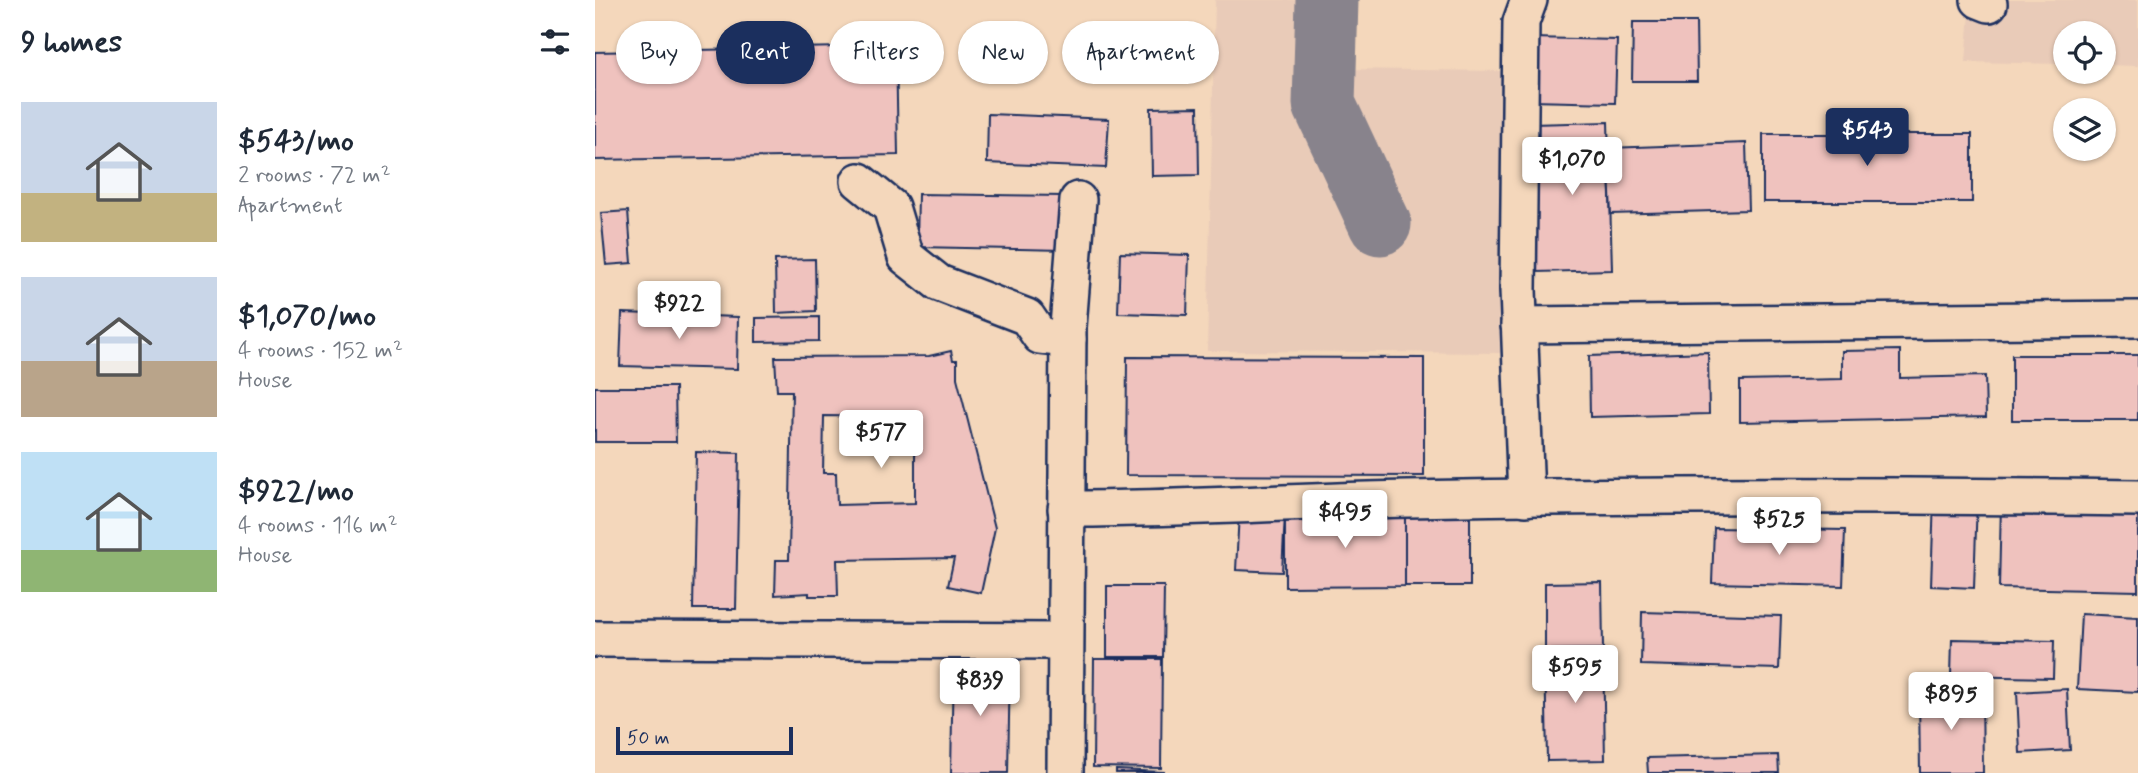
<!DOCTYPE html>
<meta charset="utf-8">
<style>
body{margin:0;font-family:Mynerve,sans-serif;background:#f2f2f3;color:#1f2937;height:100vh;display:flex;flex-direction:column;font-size:26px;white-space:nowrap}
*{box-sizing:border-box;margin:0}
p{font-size:23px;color:#747a83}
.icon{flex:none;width:38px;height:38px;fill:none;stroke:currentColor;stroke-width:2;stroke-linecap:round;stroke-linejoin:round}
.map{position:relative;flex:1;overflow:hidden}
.drawer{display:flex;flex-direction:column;background:#fff;width:595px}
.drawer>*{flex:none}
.top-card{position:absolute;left:21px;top:21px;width:665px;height:63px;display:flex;gap:14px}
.buttons{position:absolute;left:1458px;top:21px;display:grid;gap:14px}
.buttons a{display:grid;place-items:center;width:63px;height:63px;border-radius:50%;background:#fff;box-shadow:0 2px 5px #0004;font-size:35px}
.scale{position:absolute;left:21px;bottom:18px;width:177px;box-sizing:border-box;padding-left:7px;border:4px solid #1b2f5e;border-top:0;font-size:19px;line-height:24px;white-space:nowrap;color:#1b2f5e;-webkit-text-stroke:5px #f4d7bb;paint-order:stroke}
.price{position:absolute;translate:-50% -60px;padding:0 16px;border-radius:7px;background:#fff;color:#222;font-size:23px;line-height:46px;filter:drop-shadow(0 2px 4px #0008)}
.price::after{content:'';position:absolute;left:50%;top:42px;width:21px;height:16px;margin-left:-10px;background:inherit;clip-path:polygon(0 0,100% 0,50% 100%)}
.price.on{background:#1b2f5e;color:#fff}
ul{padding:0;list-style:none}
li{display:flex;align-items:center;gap:21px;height:175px;padding:0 21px}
li span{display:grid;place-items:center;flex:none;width:196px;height:140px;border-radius:0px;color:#555}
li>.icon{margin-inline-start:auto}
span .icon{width:84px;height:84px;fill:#fffc;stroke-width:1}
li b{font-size:30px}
h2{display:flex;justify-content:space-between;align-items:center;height:84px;padding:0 21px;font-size:30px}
.pill{padding:0 24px;border-radius:32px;background:#fff;box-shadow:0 2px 5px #0004;font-size:24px;line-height:63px}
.pill.on{background:#1b2f5e;color:#fff}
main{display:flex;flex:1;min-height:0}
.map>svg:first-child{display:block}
</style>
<main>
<section class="drawer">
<h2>9 homes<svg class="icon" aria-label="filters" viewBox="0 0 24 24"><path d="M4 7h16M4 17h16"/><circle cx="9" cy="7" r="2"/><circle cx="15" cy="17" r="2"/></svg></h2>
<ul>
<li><span style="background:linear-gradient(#c9d6e8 65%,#c2b280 0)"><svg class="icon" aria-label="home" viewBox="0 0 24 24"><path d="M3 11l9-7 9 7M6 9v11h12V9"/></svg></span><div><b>$543/mo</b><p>2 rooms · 72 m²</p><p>Apartment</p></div></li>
<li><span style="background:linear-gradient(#c9d6e8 60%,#b9a48a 0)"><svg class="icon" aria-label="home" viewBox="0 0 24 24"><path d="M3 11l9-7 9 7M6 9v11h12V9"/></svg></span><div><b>$1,070/mo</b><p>4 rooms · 152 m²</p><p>House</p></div></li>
<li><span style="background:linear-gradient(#bfe0f5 70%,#8fb573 0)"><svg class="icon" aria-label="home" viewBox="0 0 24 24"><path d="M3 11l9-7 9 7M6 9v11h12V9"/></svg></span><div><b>$922/mo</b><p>4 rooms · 116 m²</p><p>House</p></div></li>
</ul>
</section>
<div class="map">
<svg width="1543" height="773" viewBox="0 0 1543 773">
<rect width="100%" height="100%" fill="#f4d7bb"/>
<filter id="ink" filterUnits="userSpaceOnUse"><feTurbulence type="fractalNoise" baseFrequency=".0143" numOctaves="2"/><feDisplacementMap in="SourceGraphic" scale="14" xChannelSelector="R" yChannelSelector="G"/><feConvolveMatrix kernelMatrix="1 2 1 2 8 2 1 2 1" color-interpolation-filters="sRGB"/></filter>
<g filter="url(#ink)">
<!-- built -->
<g fill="#e9cbb8">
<polygon points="620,0 745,0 744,69 907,71 909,353 612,351"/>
<polygon points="1376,0 1543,0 1543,66 1509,65 1508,33 1470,33 1470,64 1371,62"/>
</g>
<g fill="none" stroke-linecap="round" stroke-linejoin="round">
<!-- taxiway -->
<polyline stroke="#88838c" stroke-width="63" points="732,0 729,104 785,224"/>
</g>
<!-- building -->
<g fill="#efc2be" stroke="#1b2f5e" stroke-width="2" fill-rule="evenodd">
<polygon points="1038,22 1101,22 1102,81 1037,81"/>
<polygon points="937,38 1022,40 1020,103 936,101"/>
<polygon points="301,46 303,155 0,160 0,52"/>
<polygon points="603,107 604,175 557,176 556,108"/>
<polygon points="393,114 514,119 511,168 392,163"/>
<polygon points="1013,122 1017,270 941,272 936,124"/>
<rect x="1168" y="134" width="209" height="68"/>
<polygon points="1151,143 1153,210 1016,214 1013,148"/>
<polygon points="323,194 469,196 469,250 322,247"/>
<polygon points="33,211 37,263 11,265 6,213"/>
<polygon points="525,253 594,255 592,315 523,313"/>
<polygon points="220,259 221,311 181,313 180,260"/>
<polygon points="27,313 143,317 142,369 25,366"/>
<polygon points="224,317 224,341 161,342 161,318"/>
<polygon points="1305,350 1305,378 1390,376 1391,417 1145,422 1145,381 1247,379 1247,351"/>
<path d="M356,351L358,360H362V378L400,528L386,593L353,586L359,558L242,560L243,596H214V593L180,595L181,560H194L197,391H182L180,357L334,356ZM229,416L320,417V503L242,505L241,473H228Z"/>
<polygon points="1113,352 1114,414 995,417 994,356"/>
<rect x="1417" y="355" width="126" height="65"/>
<polygon points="532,357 829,358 829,476 531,475"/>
<polygon points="0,387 80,387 81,442 0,442"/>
<polygon points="101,452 144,453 141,609 98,609"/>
<polygon points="1339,498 1382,499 1379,588 1336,586"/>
<polygon points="1406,504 1543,507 1543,591 1404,588"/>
<polygon points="644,512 690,514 687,572 641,570"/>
<rect x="810" y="513" width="65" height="73"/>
<polygon points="810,513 810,586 690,587 690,514"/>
<polygon points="1119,528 1250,530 1248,586 1117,583"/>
<polygon points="1007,582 1008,649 950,650 950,583"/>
<polygon points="512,586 569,586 568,657 512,657"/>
<polygon points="1047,612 1186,616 1184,669 1046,665"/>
<polygon points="1486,614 1543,617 1543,692 1482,689"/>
<polygon points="1357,639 1459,641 1458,678 1356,676"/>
<polygon points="1008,649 1010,760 952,761 950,650"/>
<polygon points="499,659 567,659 566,768 498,767"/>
<polygon points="358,662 415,663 413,773 356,773"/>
<polygon points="1472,689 1475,750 1425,753 1422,692"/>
<polygon points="1387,691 1388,773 1325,773 1324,692"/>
<polygon points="1183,755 1184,773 1053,773 1052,758"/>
<polygon points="521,770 569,772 569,773 521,773"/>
</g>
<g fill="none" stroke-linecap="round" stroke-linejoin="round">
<!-- minor casing -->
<g stroke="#1b2f5e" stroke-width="40">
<g id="minor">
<polyline points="1384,0 1394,4"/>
<polyline points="264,181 296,207 311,257 344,283 432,317 445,336 473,339"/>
<polyline points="924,325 1543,319"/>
<polyline points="931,498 923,290 926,22 934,0"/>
<path d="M471,509C572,509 672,503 773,500C1029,494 1286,495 1543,498"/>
<polyline points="0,639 470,641"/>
<polyline points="470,773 473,327 483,200"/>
</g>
</g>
<!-- minor -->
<use href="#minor" stroke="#f4d7bb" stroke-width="35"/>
</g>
</g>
</svg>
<div class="buttons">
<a><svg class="icon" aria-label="locate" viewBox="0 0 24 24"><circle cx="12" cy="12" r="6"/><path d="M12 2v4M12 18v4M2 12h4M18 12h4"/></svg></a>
<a><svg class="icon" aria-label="layers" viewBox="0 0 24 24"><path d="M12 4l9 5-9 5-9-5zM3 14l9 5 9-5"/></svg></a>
</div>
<div class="scale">50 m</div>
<b class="price on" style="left:1272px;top:168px">$543</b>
<b class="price" style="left:977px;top:197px">$1,070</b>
<b class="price" style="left:84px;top:341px">$922</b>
<b class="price" style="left:286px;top:470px">$577</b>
<b class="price" style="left:750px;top:550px">$495</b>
<b class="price" style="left:1184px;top:557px">$525</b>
<b class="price" style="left:980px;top:705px">$595</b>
<b class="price" style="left:385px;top:718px">$839</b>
<b class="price" style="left:1356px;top:732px">$895</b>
<div class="top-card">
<a class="pill">Buy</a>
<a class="pill on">Rent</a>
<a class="pill">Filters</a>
<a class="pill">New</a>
<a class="pill">Apartment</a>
</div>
</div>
</main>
